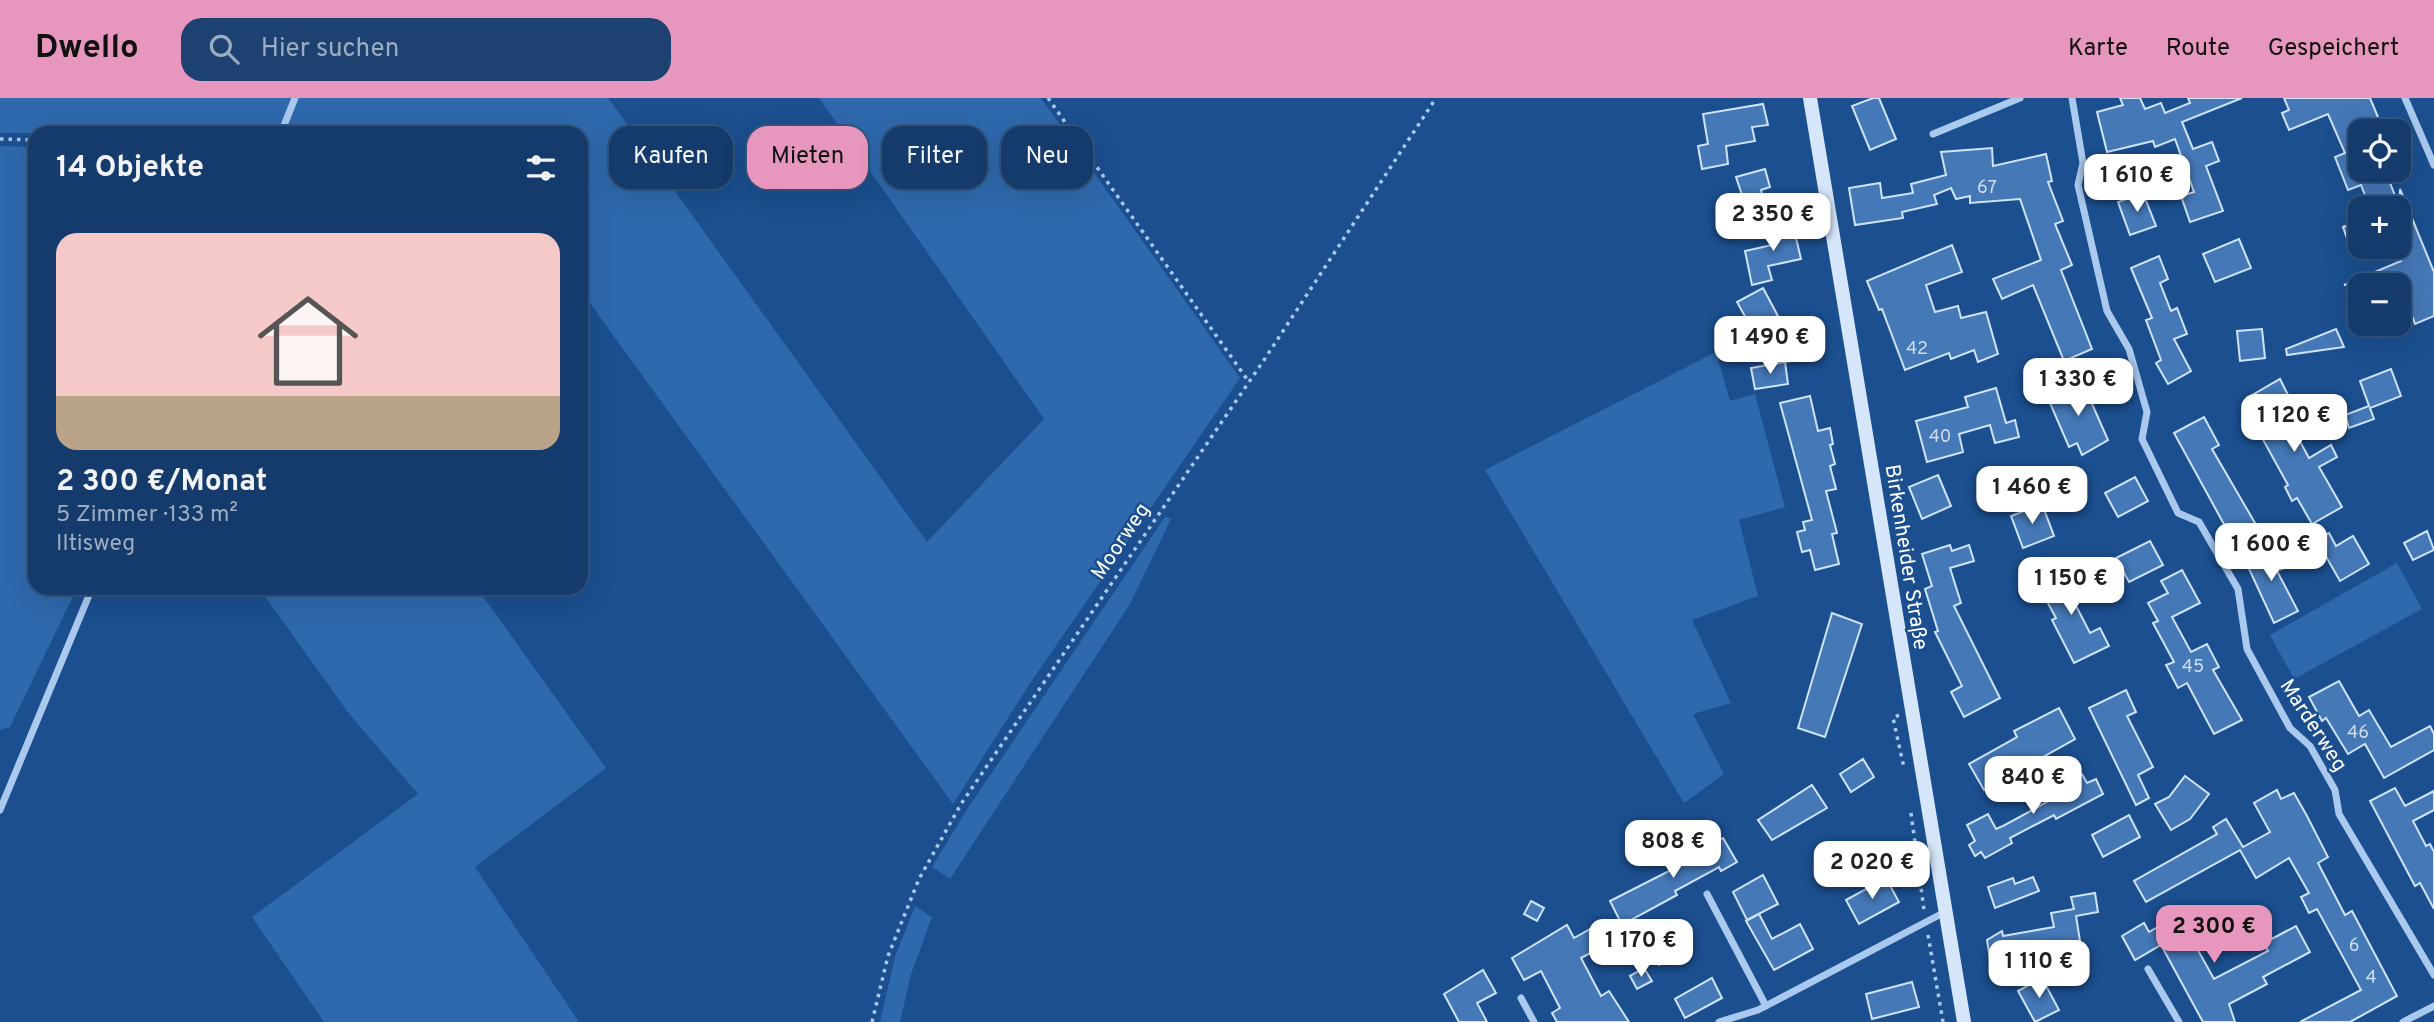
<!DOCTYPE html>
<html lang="de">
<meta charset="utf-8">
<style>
body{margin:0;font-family:Overpass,sans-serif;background:#1d4271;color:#f1f3f6;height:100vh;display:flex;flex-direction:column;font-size:26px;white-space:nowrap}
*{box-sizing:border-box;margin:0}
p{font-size:23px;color:#9dadc1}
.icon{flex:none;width:38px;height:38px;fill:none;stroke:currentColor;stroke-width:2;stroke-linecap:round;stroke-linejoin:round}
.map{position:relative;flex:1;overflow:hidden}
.sheet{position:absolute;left:28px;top:28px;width:560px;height:469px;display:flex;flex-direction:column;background:#143b6b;border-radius:21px;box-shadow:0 7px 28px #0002,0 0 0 2px #33557e}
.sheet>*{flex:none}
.hud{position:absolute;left:609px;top:28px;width:665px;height:63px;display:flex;gap:14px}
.controls{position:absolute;left:2348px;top:21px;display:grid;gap:14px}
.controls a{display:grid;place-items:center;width:63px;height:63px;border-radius:14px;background:#143b6b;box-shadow:0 7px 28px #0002,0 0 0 2px #33557e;font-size:35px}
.price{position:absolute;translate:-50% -60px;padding:0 16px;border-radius:14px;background:#fff;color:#222;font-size:23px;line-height:46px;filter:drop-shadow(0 2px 4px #0008)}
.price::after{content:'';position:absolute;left:50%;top:42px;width:21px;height:16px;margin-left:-10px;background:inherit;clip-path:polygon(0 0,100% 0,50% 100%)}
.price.current{background:#e797bd;color:#111}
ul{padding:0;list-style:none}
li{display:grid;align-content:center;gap:14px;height:371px;padding:0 28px}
li span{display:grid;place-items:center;height:217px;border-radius:21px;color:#555}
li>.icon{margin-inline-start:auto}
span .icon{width:126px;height:126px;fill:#fffc;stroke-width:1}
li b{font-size:30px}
h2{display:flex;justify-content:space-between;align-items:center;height:84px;padding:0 28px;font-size:30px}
.tag{padding:0 24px;border-radius:21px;background:#143b6b;box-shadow:0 7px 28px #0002,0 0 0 2px #33557e;font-size:24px;line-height:63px}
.tag.current{background:#e797bd;color:#111}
header{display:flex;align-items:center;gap:42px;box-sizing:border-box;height:98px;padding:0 35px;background:#e797bd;color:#111}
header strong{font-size:33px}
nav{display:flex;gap:38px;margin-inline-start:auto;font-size:24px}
.search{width:490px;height:63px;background:#1d4271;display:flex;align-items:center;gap:18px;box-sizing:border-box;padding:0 24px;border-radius:21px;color:#9dadc1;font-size:26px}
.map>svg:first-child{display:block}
</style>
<header>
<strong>Dwello</strong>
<div class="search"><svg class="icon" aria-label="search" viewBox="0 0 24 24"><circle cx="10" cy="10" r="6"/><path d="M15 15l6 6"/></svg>Hier suchen</div>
<nav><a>Karte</a><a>Route</a><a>Gespeichert</a></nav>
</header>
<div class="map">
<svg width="2434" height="924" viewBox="0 0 2434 924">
<rect width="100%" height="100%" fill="#1b4f8f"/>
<!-- green -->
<g fill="#2e69ad">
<polygon points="0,0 608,0 927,444 1044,321 819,0 1041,0 1240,280 1029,587 953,706 581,193 581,35 0,35"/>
<polygon points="0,48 35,49 35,490 77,490 10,629 0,632"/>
<polygon points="1716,254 1730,303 1755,296 1785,409 1739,422 1758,498 1692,522 1731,605 1693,616 1724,676 1684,705 1485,372"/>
<polygon points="1165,419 1171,421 1130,506 950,781 932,769 968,710"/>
<polygon points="2397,465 2422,511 2294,581 2270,537"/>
<polygon points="259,490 477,490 606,670 475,769 579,924 324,924 252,819 418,696 350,617"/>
<polygon points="915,808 932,819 911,876 900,924 880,924 895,859"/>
</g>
<!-- building -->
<g fill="#4478b7" stroke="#cfe3fa" stroke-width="2">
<polygon points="1873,0 1879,0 1896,41 1870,52 1852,8"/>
<polygon points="2120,0 2140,0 2145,11 2161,5 2165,15 2190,5 2188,0 2242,0 2182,24 2193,51 2212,44 2219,63 2206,68 2223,113 2190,124 2181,98 2194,94 2175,41 2155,49 2153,43 2107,54 2097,14 2123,7"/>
<polygon points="2284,0 2370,0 2378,19 2353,29 2361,49 2361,72 2385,72 2399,108 2400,91 2434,174 2434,218 2415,226 2413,220 2399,226 2399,187 2344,187 2401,163 2396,153 2399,151 2399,110 2370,110 2361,87 2348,92 2335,59 2345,55 2328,16 2289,32 2282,15 2289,12"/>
<polygon points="1763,6 1768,27 1752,29 1755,43 1726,48 1728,66 1702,71 1698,48 1708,46 1703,16"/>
<polygon points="1992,50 1993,68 2046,56 2052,83 2048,84 2063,123 2055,126 2072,167 2061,172 2092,251 2064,263 2033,187 2002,201 1993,181 2041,162 2020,101 1970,105 1970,98 1956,101 1951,90 1934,97 1937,106 1902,114 1903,120 1855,127 1849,90 1880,85 1882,100 1913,95 1911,86 1946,77 1941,54"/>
<polygon points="1765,71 1770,89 1761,92 1765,108 1740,115 1735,99 1742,97 1736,79"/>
<polygon points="2143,95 2156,128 2130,137 2118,104"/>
<polygon points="1792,123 1801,161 1768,168 1772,182 1752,187 1745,153 1772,147 1768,128"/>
<polygon points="2361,123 2361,145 2350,149 2343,129"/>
<polygon points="2239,141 2251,170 2215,184 2203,156"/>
<polygon points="1952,147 1962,174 1926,187 1935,214 1958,208 1961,220 1986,214 1998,256 1978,264 1974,252 1951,261 1949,255 1905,272 1882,211 1879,212 1867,183"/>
<polygon points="2159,158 2168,181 2160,185 2171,213 2177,210 2187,236 2174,241 2191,273 2168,286 2156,265 2161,262 2146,222 2152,220 2131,170"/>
<polygon points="1763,190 1778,218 1752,231 1737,204"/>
<polygon points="2262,231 2265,260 2240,263 2237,233"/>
<polygon points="2336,231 2344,249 2287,257 2286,251"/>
<polygon points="1808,235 1812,259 1785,264 1780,240"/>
<polygon points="1785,264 1788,286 1755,291 1751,270"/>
<polygon points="2391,271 2401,298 2370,310 2374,321 2349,330 2345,317 2369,308 2360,283"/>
<polygon points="2280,281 2292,305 2282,310 2309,360 2331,347 2337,359 2319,369 2342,409 2312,426 2297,400 2292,403 2285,389 2288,387 2250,318 2256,315 2247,300"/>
<polygon points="2082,283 2108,342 2082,357 2077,345 2069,349 2047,298"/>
<polygon points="1996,290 2006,325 2015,322 2019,339 1995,345 1990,327 1959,336 1963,354 1927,364 1916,323 1968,309 1965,299"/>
<polygon points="1810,298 1818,333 1830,330 1833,346 1830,347 1835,366 1830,368 1836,391 1826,393 1837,435 1832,436 1839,466 1815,472 1810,452 1802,454 1797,434 1805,432 1803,424 1812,422 1780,305"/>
<polygon points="2204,319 2219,347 2212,351 2255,425 2231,439 2174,335"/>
<polygon points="1938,377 1951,408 1922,421 1909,389"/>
<polygon points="2135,379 2148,403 2118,419 2105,395"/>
<polygon points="2042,406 2054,438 2023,450 2011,418"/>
<polygon points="2427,433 2434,452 2413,462 2404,445"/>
<polygon points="2329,435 2336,448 2353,438 2369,466 2340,483 2316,441"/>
<polygon points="2150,443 2163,467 2129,484 2116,460"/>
<polygon points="2272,446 2284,470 2277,473 2298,513 2274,525 2244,460"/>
<polygon points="1950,447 1952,453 1969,447 1974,463 1950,470 1961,505 1954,508 2000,600 1964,619 1951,594 1962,588 1935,534 1938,533 1925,491 1932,488 1922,456"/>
<polygon points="2068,469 2079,491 2070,496 2090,535 2100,530 2109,548 2074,565 2052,522 2056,520 2037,485"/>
<polygon points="2182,472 2200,505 2172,519 2191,554 2207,546 2219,569 2213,572 2242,622 2214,636 2187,585 2178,590 2166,567 2174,564 2153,525 2158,523 2148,505 2168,495 2161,483"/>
<polygon points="1832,515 1862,526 1825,639 1798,630"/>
<polygon points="2339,583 2359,618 2369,612 2391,649 2430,628 2434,636 2434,652 2384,680 2365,646 2348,656 2326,620 2322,623 2309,599"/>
<polygon points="2126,592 2136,614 2127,618 2153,669 2138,677 2149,700 2136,707 2089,610"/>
<polygon points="2059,610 2075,641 1984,692 1969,666 2017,639 2014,633"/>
<polygon points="1863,661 1874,679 1851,694 1840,676"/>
<polygon points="2082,676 2087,685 2096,681 2103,696 2056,721 2054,717 2010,740 2012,745 1985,760 1981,754 1975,758 1969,747 1975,743 1967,727 1988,716 1996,731 2003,728 2047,704 2043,698"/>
<polygon points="2185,678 2209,696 2190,721 2171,732 2155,706 2169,699"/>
<polygon points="1812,687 1827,710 1772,742 1758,722"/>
<polygon points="2395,690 2405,708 2434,693 2434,712 2413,723 2426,748 2430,746 2434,754 2434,811 2420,785 2415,788 2370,703"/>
<polygon points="2277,692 2281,701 2294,695 2307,718 2328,759 2318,765 2345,817 2352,813 2397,898 2350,924 2300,924 2361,892 2317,811 2309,815 2301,799 2309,795 2289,760 2256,780 2240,752 2146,804 2134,783 2217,736 2213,729 2226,721 2243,749 2270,734 2254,705"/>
<polygon points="2129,717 2140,739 2103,759 2092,737"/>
<polygon points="1723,740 1737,764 1721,773 1719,769 1675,793 1677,797 1622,827 1610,803 1679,768 1673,756 1695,745 1700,753"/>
<polygon points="1763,777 1778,806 1747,822 1733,794"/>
<polygon points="2033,779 2039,793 1995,810 1988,789 2013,780 2015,786"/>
<polygon points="1886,780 1899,804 1859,826 1846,802"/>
<polygon points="2095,795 2098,814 2076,818 2080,843 1990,861 1987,842 2002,833 2003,838 2054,829 2051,815 2074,811 2071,799"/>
<polygon points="1531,803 1544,810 1537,823 1524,816"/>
<polygon points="2188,812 2199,833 2190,838 2214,881 2268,853 2264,845 2296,828 2310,854 2263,879 2267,886 2229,906 2235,924 2203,924 2161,847 2135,862 2122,838 2144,825 2149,834"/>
<polygon points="1759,816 1772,841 1800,826 1813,851 1774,872 1746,823"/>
<polygon points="1599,826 1609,845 1581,860 1601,898 1609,893 1629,924 1557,924 1552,915 1560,910 1541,873 1524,882 1512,860 1567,827 1574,840"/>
<polygon points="1675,828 1687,850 1659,867 1645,845"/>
<polygon points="1644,870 1652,883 1637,891 1630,878"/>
<polygon points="1483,872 1496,895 1477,905 1487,924 1459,924 1444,896"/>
<polygon points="1712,880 1722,900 1685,920 1675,901"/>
<polygon points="2042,880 2059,912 2035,924 2018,893"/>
<polygon points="1912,884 1919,909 1872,921 1866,896"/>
</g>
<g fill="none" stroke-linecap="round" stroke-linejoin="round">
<!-- path -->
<g stroke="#a9c9ee" stroke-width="3.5" stroke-dasharray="3.5 5" stroke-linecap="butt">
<polyline points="1048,0 1249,284"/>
<polyline points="0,41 35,42"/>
<polyline points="1899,617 1893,620 1904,670"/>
<polyline points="1911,715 1924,812"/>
<polyline points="1928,837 1943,924"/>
<polyline points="872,924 888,858 919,781 961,706 1264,262 1436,0"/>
</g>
<!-- street -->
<g stroke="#a9c9ee" stroke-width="7">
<polyline points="2072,0 2083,65 2078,87 2107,213 2129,251 2147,314 2142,341 2178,415 2199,424 2238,491 2247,551 2290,630 2310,648 2335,692 2339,716 2434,877"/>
<polyline points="2405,0 2434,67"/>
<polyline points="281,35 295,0"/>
<polyline points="1933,36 2020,0"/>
<polyline points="0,712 92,490"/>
<polyline points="1707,796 1766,908"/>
<polyline points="2148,871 2179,924"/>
<polyline points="1521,900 1534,924"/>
<polyline points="1719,924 1758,912 1945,814"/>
<polyline points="2403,924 2434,908"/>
</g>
<!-- secondary -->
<polyline stroke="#d6e6fa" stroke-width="14" points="1810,0 1964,924"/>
</g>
<g text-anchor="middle" stroke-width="5" stroke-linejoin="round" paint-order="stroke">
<!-- number labels -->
<g font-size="18" fill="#d0dded">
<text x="1987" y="95">67</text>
<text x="1917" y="256">42</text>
<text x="1940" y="344">40</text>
<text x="2193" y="574">45</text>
<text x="2358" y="640">46</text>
<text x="2354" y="853">6</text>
<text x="2371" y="885">4</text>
</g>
<!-- street labels -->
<g font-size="21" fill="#fff" stroke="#1b4f8f">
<text transform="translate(1120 443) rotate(-56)" y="7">Moorweg</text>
<text transform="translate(1907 459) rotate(81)" y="7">Birkenheider Straße</text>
<text transform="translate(2314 627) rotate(57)" y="7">Marderweg</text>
</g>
</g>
</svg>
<div class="controls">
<a><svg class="icon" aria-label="locate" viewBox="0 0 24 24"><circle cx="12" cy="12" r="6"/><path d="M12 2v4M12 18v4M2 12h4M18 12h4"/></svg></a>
<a>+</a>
<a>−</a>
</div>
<b class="price" style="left:2137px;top:116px">1 610 €</b>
<b class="price" style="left:1773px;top:155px">2 350 €</b>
<b class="price" style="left:1770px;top:278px">1 490 €</b>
<b class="price" style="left:2078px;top:320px">1 330 €</b>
<b class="price" style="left:2294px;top:356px">1 120 €</b>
<b class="price" style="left:2032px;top:428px">1 460 €</b>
<b class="price" style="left:2271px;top:485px">1 600 €</b>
<b class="price" style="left:2071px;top:519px">1 150 €</b>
<b class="price" style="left:2033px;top:718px">840 €</b>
<b class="price" style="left:1673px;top:782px">808 €</b>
<b class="price" style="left:1872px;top:803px">2 020 €</b>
<b class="price current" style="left:2214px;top:867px">2 300 €</b>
<b class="price" style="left:1641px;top:881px">1 170 €</b>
<b class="price" style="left:2039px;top:902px">1 110 €</b>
<div class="hud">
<a class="tag">Kaufen</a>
<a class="tag current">Mieten</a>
<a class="tag">Filter</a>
<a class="tag">Neu</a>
</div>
<section class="sheet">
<h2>14 Objekte<svg class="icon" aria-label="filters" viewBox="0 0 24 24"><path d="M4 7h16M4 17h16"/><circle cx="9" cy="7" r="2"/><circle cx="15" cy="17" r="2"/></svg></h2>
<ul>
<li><span style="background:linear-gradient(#f6c9c9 75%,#b9a48a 0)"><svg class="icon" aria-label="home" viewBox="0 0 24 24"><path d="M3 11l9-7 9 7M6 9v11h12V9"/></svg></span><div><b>2 300 €/Monat</b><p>5 Zimmer · 133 m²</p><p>Iltisweg</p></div></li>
</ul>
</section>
</div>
